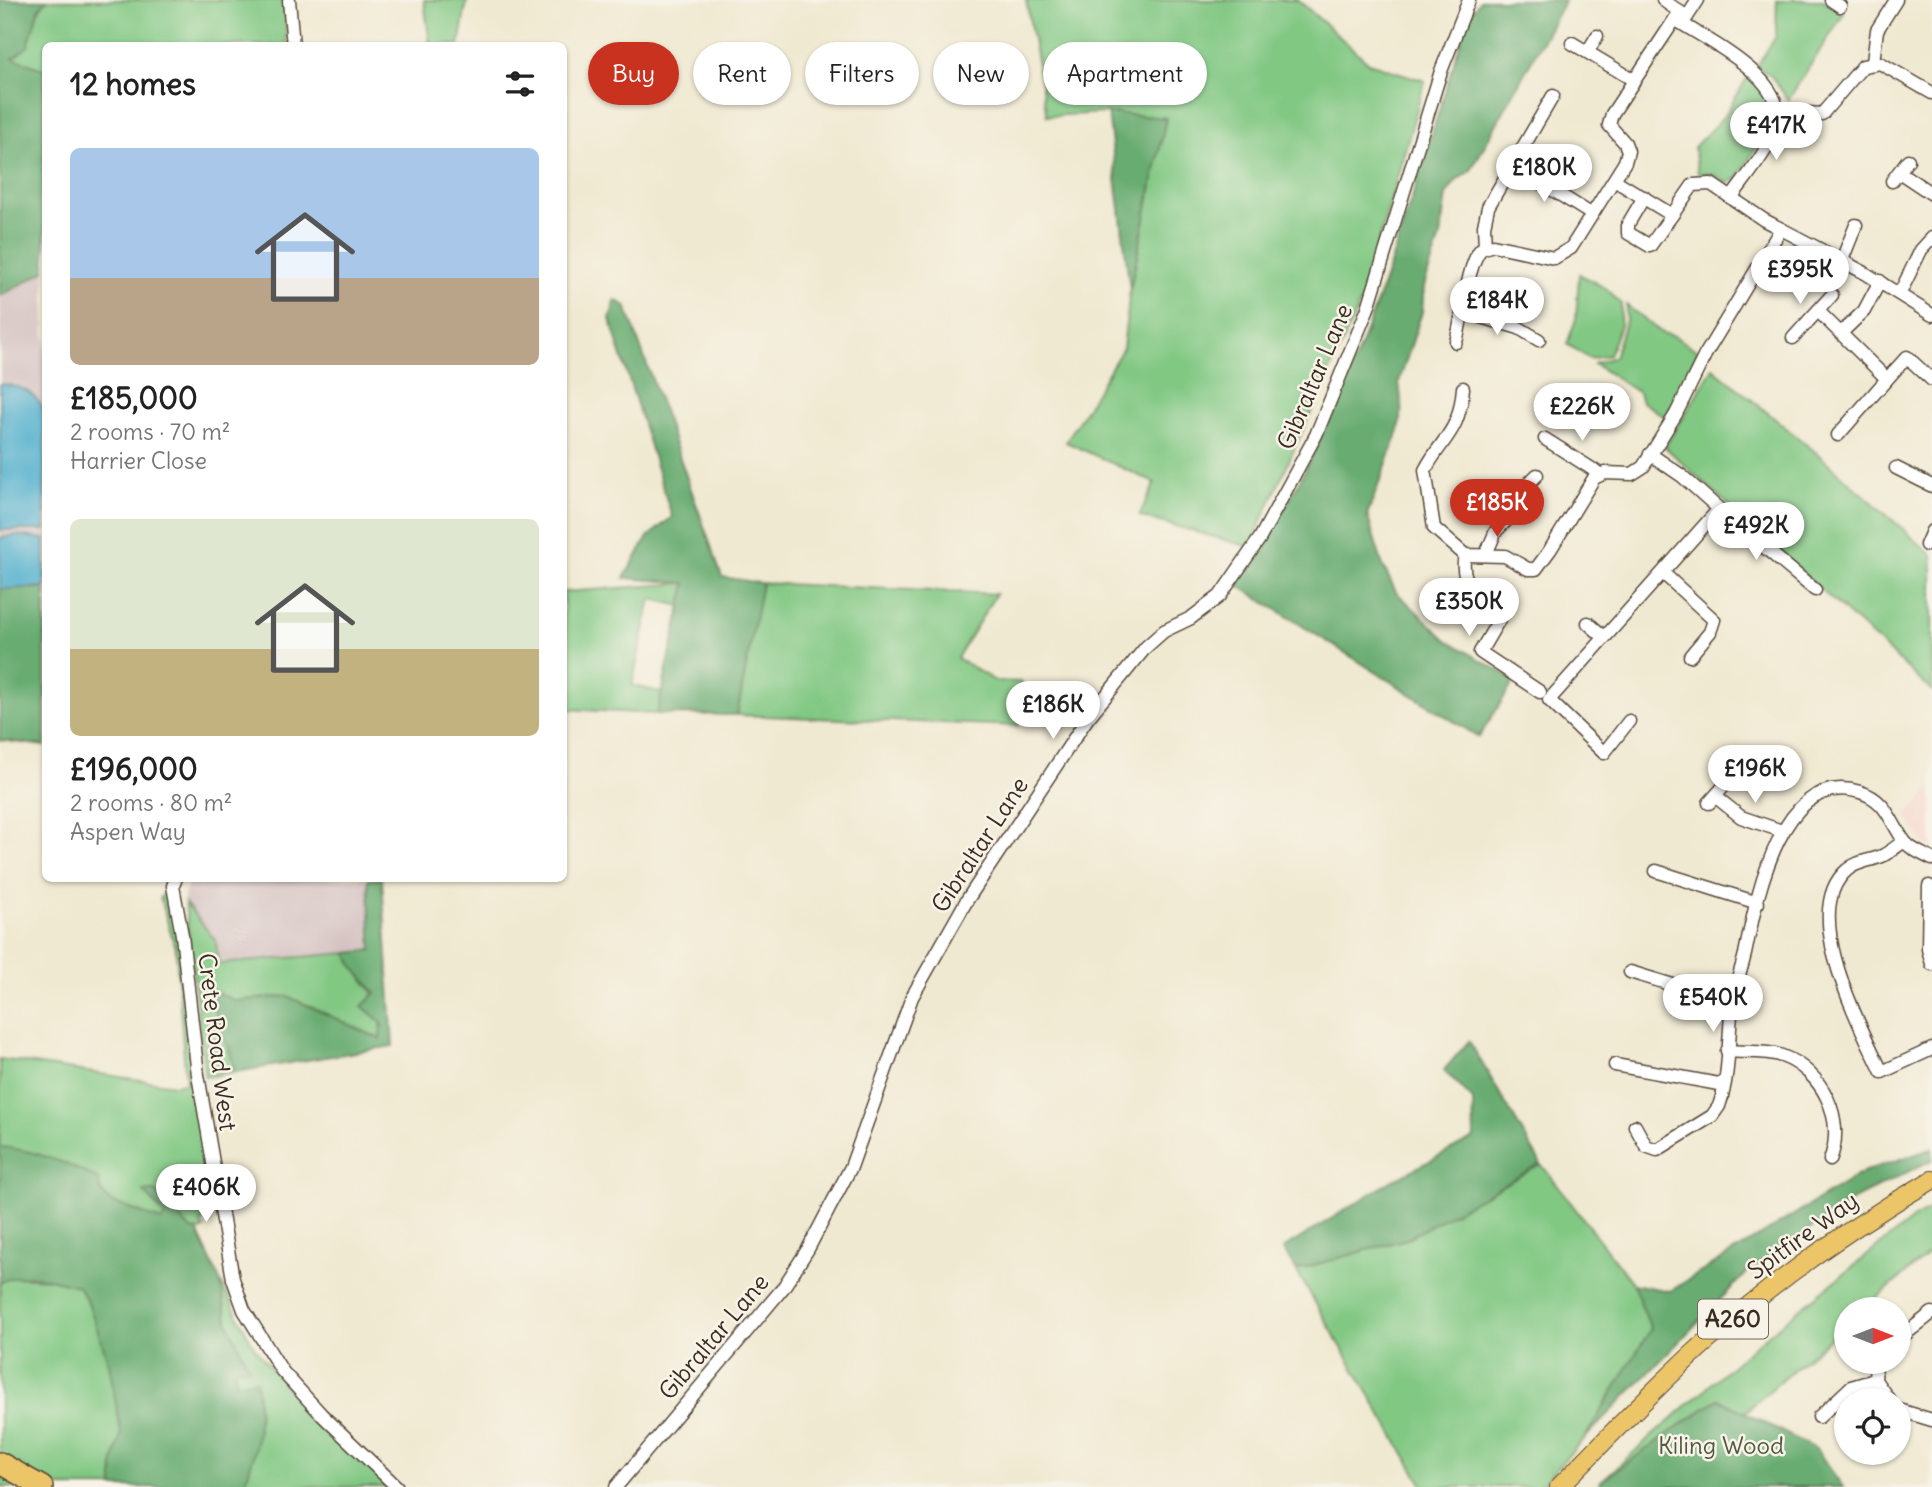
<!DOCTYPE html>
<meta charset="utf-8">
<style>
body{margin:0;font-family:Delius,sans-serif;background:#f2f2f2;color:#222;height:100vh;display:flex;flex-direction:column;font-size:26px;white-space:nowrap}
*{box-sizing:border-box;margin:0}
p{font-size:23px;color:#767676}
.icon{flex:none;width:38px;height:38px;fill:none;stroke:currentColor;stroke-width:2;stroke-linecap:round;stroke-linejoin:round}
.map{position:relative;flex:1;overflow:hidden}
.panel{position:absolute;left:42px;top:42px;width:525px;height:840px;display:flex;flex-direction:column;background:#fff;border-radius:10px;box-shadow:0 2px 5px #0004}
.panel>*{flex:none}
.hud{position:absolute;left:588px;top:42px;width:665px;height:63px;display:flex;gap:14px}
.needle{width:46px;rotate:90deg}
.tools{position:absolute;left:1834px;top:1297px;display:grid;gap:14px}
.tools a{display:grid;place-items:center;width:77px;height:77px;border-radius:50%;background:#fff;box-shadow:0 2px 5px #0004;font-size:35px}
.price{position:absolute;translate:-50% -60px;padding:0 16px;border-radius:24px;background:#fff;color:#222;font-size:23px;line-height:46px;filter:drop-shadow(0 2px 4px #0008)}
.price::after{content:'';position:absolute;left:50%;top:42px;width:21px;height:16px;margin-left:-10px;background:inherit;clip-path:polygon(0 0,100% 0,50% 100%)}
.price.selected{background:#c8321e;color:#fff}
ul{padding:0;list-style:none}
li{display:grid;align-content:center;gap:14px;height:371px;padding:0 28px}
li span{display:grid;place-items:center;height:217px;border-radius:10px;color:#555}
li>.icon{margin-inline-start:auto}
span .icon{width:126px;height:126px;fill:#fffc;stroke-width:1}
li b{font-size:30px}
h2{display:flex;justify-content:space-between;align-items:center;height:84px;padding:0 28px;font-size:30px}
.chip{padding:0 24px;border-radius:32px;background:#fff;box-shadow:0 2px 5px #0004;font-size:24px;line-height:63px}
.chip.selected{background:#c8321e;color:#fff}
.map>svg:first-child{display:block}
</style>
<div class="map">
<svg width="1932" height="1487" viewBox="0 0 1932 1487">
<rect width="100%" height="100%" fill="#f7f3e8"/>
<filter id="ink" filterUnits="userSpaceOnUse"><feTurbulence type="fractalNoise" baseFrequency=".0143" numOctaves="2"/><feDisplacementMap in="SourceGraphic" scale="14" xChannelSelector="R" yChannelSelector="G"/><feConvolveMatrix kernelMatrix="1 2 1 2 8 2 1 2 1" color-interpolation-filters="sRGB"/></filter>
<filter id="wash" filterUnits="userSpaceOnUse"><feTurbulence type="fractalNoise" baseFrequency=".00686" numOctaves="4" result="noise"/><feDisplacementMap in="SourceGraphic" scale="28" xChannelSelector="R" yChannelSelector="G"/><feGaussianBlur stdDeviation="1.57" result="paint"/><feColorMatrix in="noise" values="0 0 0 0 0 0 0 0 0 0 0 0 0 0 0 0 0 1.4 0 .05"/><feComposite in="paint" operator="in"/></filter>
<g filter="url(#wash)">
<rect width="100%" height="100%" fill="#f0e9d1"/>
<!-- built -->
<polygon fill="#f7d1c7" points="1932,788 1932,848 1924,844 1906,815"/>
<!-- industrial -->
<g fill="#d2bfc0">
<polygon points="45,271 45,588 0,589 0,296"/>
<polygon points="191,879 382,879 393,1046 205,1077 184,895"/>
</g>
<!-- green -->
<g fill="#81c883" stroke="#5e7950" stroke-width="2">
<path d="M47,0H284L287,45L46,46L45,70L12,58C40,37 26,20 47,0Z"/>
<polygon points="424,0 467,0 459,45 430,45"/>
<polygon points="1026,0 1298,0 1369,63 1425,81 1361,302 1250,547 1139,516 1155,483 1066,442 1123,348 1130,290 1166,118 1108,113 1047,116"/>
<polygon points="1777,0 1823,0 1844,13 1788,100 1772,77 1757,66 1776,36"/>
<polygon points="1749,75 1771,101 1769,129 1736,179 1728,183 1712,174 1698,173 1694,147 1725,115"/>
<polygon points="1579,274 1607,289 1621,304 1620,325 1609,355 1590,359 1567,344 1576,319"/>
<polygon points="1626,305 1662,333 1674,336 1698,351 1666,417 1642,402 1639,393 1594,364 1614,357 1626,319"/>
<polygon points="1713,368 1813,450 1932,555 1932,691 1665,447"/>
<polygon points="686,583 682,606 651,599 632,685 663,693 657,714 564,709 564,592"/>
<polygon points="762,583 996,594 957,658 995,681 1022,682 1018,726 737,715"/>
<polygon points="167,893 180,943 210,1182 205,1184 194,1204 183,1207 194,1212 203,1209 207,1215 201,1223 204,1229 201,1231 191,1230 155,1191 144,1192 166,1215 162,1221 109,1201 100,1190 10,1148 0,1147 0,1059 174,1085 186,1083 176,950 160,897"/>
<path d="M185,903L216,941L218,964L347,953C365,990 386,992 380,1039L287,996L234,1001L219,1031L229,1048L235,1072L205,1077Z"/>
<polygon points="1541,1164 1633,1284 1651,1329 1585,1438 1539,1487 1424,1487 1296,1270 1406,1239"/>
<polygon points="1932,1208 1932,1251 1864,1309 1846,1309 1846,1324 1744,1413 1718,1399 1600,1482 1760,1341 1914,1218"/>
<path d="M9,1277L49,1279L78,1286C102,1324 118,1387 121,1433C122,1451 111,1469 113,1487H0V1283Z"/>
<path d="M220,1280L254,1347L289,1390L291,1386L392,1487H243C258,1450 261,1420 256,1381L237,1383L233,1368H248L227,1321Z"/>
</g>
<!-- forest -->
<g fill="#68ac71" stroke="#526b48" stroke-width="2">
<polygon points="0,0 47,0 39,8 28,46 13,58 45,70 45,271 0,296"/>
<path d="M1480,0H1565L1471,170L1456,181L1446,195L1440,237L1424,286L1422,312L1399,382L1402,408L1399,431L1367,515L1383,566L1396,592L1447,640L1515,680L1479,737L1236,584C1356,417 1406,211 1468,18Z"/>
<polygon points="1108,113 1166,118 1130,290"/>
<polygon points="615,300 626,306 722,577 762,583 737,715 657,714 686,583 624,578 648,537 672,517 610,319"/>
<polygon points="0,588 45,588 45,746 0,740"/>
<polygon points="368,879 382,879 393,1046 235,1072 229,1048 219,1031 211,989 235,1001 287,996 380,1039 382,1023 362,1006 376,993 354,968 347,953 372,950"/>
<polygon points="1469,1041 1541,1164 1406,1239 1296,1270 1283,1249 1391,1181 1474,1138 1473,1100 1444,1070"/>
<path d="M0,1147C35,1150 68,1163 99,1180L100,1190L109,1201L162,1221L165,1215L143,1191H155L191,1230L197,1231L220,1280L227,1321L249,1368L234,1369L237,1383L256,1380C261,1422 259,1448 243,1487H113V1465L121,1434L109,1364L88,1302L78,1286C54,1280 22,1269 0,1283Z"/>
<polygon points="1932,1149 1932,1160 1861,1195 1747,1272 1585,1438 1651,1329 1633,1284 1670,1291 1865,1171"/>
<polygon points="1718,1399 1816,1449 1843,1487 1602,1487 1600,1482"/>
</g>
<!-- water -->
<g fill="#4eaecd" stroke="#446c76" stroke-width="2">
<path d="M0,384C22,386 36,392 45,413V530H0Z"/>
<polygon points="16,535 45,539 45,587 0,589 0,538"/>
</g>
</g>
<g filter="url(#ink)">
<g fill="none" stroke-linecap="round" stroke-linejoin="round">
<!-- street casing -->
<g stroke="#564739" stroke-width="15">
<g id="street">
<polyline points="289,0 293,46"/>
<path d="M1663,0L1687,17L1675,19C1708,42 1794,80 1775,130C1766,154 1746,177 1731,198"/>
<polyline points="1831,0 1840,6"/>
<polyline points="1687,17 1698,0"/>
<polyline points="1572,43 1632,79"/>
<polyline points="1588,51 1597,36"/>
<polyline points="1873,62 1877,30 1896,0"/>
<polyline points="1778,111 1822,114 1863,66 1880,63 1932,93"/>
<polyline points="1514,166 1591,214"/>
<polyline points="1899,172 1932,194"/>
<polyline points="1616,181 1672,215 1693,185 1711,184 1764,220 1865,273 1932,315"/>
<polyline points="1892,181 1908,160"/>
<polyline points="1644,197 1628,224 1628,233 1650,246 1672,215"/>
<polyline points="1485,247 1484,226 1488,207 1553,96"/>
<polyline points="1842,260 1856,225"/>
<polyline points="1900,293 1921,250 1932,238"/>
<polyline points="1818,311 1887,379 1907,357 1932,380"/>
<polyline points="1464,312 1519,328 1539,340"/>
<polyline points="1841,333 1864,311 1880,281"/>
<polyline points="1793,338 1832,295"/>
<path d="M1456,342C1463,317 1467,265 1481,249L1493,245L1554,258L1571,248L1625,162L1628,151L1625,143L1609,125L1612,114L1675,19"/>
<path d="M1463,388C1459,434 1444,435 1425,470L1434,528L1465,555L1505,556L1528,569H1536L1550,550L1594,478L1605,473L1632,474L1643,467L1676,414L1705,355L1781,229"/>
<polyline points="1838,435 1887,379"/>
<polyline points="1545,439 1600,474"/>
<polyline points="1896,468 1932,486"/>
<polyline points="1719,509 1815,590"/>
<polyline points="1926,545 1932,531"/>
<polyline points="1486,554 1496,531 1517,510 1526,486 1537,475"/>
<path d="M1465,555C1458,584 1480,599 1503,613L1480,652L1540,692"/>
<polyline points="1663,573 1714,620 1710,632 1690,656"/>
<polyline points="1588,623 1604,637"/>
<polyline points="1629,721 1604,753 1549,700 1719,509 1682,476 1650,454"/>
<polyline points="1716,797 1741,817 1782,831"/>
<polyline points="1709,803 1725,785"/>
<path d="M1904,841C1897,846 1890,852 1882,856C1870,861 1857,861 1847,870C1798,912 1861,1027 1882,1072L1932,1049"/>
<polyline points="1656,871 1758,903"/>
<polyline points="176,878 173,886 182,935 198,1075 233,1279 244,1310 282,1371 322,1415 397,1487"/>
<polyline points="1929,886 1928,949 1932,964"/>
<polyline points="1630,972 1732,1003"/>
<path d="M1727,1051C1745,1053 1765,1050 1782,1056C1823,1071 1846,1120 1830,1160"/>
<polyline points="1615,1065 1724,1085"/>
<path d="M1635,1126L1646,1146L1657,1150L1712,1116L1719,1106C1730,1075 1728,1038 1732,1006C1734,989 1741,971 1745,954C1756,901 1780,768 1860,792C1887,800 1890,822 1905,842C1911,850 1923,854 1932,859"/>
<polyline points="1899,1339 1932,1313"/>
<polyline points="1876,1362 1875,1380 1889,1400"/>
<polyline points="1899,1410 1932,1420"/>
<polyline points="1819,1417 1851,1387 1875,1380"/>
<polyline points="616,1487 783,1288 808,1249 851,1167 912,997 967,900 1087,719 1146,647 1164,631 1191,618 1220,596 1260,538 1316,435 1368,308 1441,71 1469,0"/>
</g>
</g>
<!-- primary casing -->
<g stroke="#564739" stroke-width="20">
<path id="primary" d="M1559,1487C1608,1438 1655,1387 1707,1341C1776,1280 1852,1226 1932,1180"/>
</g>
<!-- highway casing -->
<g stroke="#564739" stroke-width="24">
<polyline id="highway" points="0,1463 42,1487"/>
</g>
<!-- street -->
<use href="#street" stroke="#fff" stroke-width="12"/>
<!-- primary -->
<use href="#primary" stroke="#edc569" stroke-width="18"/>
<!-- highway -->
<use href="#highway" stroke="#edc569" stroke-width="21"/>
</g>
</g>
<g text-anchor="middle" stroke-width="5" stroke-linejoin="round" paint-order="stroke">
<!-- shield labels -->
<rect fill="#f7f3e8" stroke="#73665b" stroke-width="2" x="1698" y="1299.5" width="70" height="39" rx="5"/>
<g font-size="23" font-weight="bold" fill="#3b2a1e">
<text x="1733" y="1327">A260</text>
</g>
<!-- street labels -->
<g font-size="24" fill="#3b2a1e" stroke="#f7f3e8">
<text transform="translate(1315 377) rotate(-67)" y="8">Gibraltar Lane</text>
<text transform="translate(980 845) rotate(-57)" y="8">Gibraltar Lane</text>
<text transform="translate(217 1042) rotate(83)" y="8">Crete Road West</text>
<text transform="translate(1803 1236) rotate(-36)" y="8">Spitfire Way</text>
<text transform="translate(714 1337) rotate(-50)" y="8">Gibraltar Lane</text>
</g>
<!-- park labels -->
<g font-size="24" fill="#50593c" stroke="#f7f3e8">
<text x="1721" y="1454">Kiling Wood</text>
</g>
</g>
</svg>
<div class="tools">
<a><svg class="needle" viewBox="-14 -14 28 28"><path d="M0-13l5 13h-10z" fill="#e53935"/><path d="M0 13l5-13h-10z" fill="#767676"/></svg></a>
<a><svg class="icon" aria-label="locate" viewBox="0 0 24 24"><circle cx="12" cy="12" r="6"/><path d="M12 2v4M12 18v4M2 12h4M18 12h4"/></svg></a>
</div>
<b class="price" style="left:1776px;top:162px">£417K</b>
<b class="price" style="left:1544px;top:204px">£180K</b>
<b class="price" style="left:1800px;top:306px">£395K</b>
<b class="price" style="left:1497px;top:337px">£184K</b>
<b class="price" style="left:1582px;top:443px">£226K</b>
<b class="price selected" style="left:1497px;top:539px">£185K</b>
<b class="price" style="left:1756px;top:562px">£492K</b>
<b class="price" style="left:1469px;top:638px">£350K</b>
<b class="price" style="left:1053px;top:741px">£186K</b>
<b class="price" style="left:1755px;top:805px">£196K</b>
<b class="price" style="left:1713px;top:1034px">£540K</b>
<b class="price" style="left:206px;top:1224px">£406K</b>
<div class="hud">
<a class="chip selected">Buy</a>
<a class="chip">Rent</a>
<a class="chip">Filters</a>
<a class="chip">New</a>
<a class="chip">Apartment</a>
</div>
<section class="panel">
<h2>12 homes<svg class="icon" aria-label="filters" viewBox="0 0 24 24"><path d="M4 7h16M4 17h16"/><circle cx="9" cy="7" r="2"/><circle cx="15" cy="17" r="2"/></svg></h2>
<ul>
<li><span style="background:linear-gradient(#a9c7e8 60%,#b9a48a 0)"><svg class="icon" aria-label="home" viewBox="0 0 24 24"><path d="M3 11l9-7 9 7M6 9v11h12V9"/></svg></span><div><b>£185,000</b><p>2 rooms · 70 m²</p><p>Harrier Close</p></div></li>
<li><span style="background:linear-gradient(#dfe7d0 60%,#c2b280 0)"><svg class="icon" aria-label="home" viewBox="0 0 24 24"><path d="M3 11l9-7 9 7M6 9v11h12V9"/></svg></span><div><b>£196,000</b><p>2 rooms · 80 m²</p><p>Aspen Way</p></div></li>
</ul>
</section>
</div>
